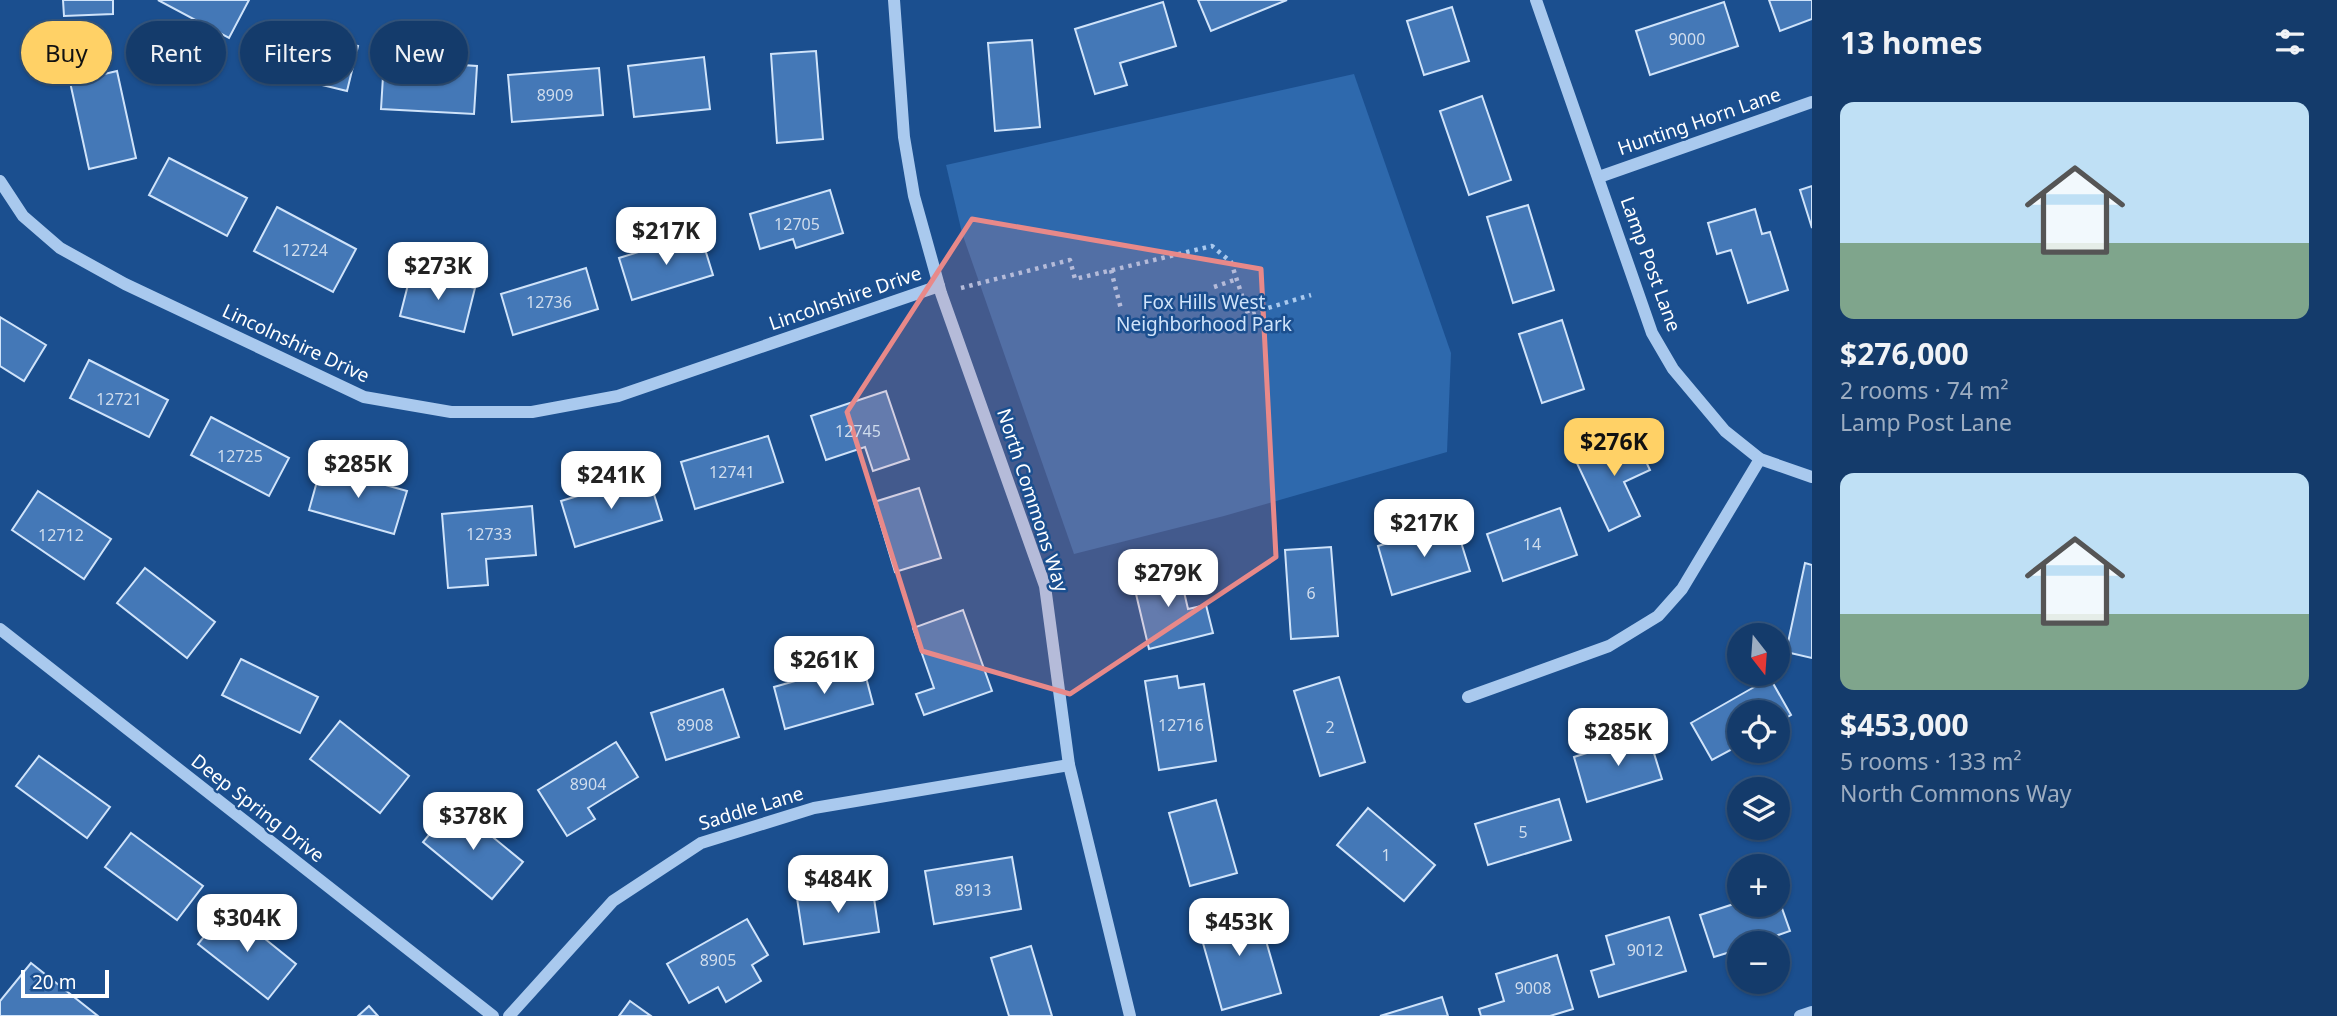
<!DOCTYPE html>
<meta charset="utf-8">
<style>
body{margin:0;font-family:"Noto Sans",sans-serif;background:#1d4271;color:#f1f3f6;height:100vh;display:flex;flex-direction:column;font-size:26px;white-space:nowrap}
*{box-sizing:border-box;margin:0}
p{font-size:23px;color:#9dadc1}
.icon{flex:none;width:38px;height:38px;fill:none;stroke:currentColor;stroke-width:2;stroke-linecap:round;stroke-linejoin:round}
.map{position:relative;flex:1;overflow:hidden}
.side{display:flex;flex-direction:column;background:#143b6b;width:525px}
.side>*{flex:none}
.banner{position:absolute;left:21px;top:21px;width:665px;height:63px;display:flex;gap:14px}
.needle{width:46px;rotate:163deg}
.fabs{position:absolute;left:1727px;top:623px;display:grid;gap:14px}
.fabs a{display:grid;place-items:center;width:63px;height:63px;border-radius:50%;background:#143b6b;box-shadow:0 2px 5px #0004,0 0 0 2px #33557e;font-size:35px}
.scale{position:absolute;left:21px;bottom:18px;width:88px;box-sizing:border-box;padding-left:7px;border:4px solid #fff;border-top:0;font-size:19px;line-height:24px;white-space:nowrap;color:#fff;-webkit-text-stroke:5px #1b4f8f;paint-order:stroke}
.price{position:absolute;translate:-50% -60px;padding:0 16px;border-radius:14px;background:#fff;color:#222;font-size:23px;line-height:46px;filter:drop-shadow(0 2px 4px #0008)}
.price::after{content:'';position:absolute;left:50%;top:42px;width:21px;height:16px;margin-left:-10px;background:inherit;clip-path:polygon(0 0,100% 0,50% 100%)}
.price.on{background:#ffd166;color:#111}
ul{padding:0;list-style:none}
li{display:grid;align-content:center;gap:14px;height:371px;padding:0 28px}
li span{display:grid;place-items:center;height:217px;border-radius:14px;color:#555}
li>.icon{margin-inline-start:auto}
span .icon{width:126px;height:126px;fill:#fffc;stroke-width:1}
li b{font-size:30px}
h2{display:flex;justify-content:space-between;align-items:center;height:84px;padding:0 28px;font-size:30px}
.tag{padding:0 24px;border-radius:32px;background:#143b6b;box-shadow:0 2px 5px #0004,0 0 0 2px #33557e;font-size:24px;line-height:63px}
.tag.on{background:#ffd166;color:#111}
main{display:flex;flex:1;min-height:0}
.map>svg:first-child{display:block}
</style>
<main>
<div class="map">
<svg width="1812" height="1016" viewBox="0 0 1812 1016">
<rect width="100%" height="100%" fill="#1b4f8f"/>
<!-- green -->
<polygon fill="#2e69ad" points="1354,74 1451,353 1447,452 1224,516 1074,554 962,233 946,165"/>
<!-- building -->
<g fill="#4478b7" stroke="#cfe3fa" stroke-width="2">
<polygon points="63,0 113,0 113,14 64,16"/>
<polygon points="158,0 249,0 229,38"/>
<polygon points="1198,0 1287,0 1211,31"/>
<polygon points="1769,0 1812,0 1812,19 1780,31"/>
<polygon points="1163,2 1176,46 1120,63 1127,85 1095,94 1075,29"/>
<polygon points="1724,2 1738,46 1650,75 1636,31"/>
<polygon points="1452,7 1469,61 1424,75 1407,21"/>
<polygon points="267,24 358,46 347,91 256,69"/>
<polygon points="1032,40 1040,127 995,131 988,43"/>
<polygon points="816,51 823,139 777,143 771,54"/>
<polygon points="704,57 710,109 634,117 628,66"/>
<polygon points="384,60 477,66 474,114 381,109"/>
<polygon points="599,68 603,115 512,122 508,75"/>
<polygon points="117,71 136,158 89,169 70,82"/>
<polygon points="1482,96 1511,180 1469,195 1440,111"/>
<polygon points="169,158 247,198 227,236 149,195"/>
<polygon points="1812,186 1812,228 1800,190"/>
<polygon points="830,190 843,233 796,248 793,239 760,249 750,214"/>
<polygon points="1528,205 1554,290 1513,303 1487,217"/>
<polygon points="277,207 356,249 333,292 254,251"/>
<polygon points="1755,209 1762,234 1770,232 1788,290 1748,303 1731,250 1717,254 1708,223"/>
<polygon points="700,233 713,275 632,300 619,258"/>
<polygon points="586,268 598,309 513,335 501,294"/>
<polygon points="411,273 475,288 464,332 400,316"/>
<polygon points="0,317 46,345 24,381 0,366"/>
<polygon points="1562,320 1584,389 1542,403 1519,334"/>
<polygon points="89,360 168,400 149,437 70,398"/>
<polygon points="886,391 909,459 873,471 865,447 826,460 811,416"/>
<polygon points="211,417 289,458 269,496 191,455"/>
<polygon points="1632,432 1650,470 1624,482 1640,516 1609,531 1575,459"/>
<polygon points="768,436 783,482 695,509 681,462"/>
<polygon points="321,467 407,491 394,534 309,510"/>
<polygon points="648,475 662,520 575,547 561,501"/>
<polygon points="919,488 941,558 895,572 874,502"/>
<polygon points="38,491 111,539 84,579 12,530"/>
<polygon points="532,506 536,555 486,559 488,585 448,588 442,514"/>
<polygon points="1560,508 1577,555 1503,581 1487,534"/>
<polygon points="1455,523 1470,571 1392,595 1378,546"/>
<polygon points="1331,547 1338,636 1291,639 1285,550"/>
<polygon points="1805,563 1812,565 1812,658 1786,652"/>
<polygon points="1178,566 1188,609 1206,605 1213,633 1149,649 1132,577"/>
<polygon points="145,568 215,622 187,658 117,603"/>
<polygon points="963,610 992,691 924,715 916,694 934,688 913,628"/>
<polygon points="241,659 318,697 300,733 222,695"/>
<polygon points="862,662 873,704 785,729 774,687"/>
<polygon points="1177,676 1179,688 1204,684 1216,761 1159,770 1145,681"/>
<polygon points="1339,677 1365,762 1320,776 1294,691"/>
<polygon points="1770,678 1791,715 1778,723 1778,712 1740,712 1740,745 1712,760 1691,723"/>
<polygon points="723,689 739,737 666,760 651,713"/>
<polygon points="340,721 409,776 380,813 310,759"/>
<polygon points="1648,734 1662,779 1587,802 1574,757"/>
<polygon points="616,742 638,777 588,808 595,819 567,836 538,790"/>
<polygon points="39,756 110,807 87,838 16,786"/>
<polygon points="1559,799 1571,840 1488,865 1475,824"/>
<polygon points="1216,800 1237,873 1190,886 1169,813"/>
<polygon points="454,805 523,862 492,899 423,842"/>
<polygon points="1368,808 1435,865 1404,901 1337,845"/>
<polygon points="131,833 203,886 177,920 105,867"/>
<polygon points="1012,857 1021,909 934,924 925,871"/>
<polygon points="872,885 879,932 804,944 797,898"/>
<polygon points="1778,897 1790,931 1755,943 1740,943 1740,949 1714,957 1700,915 1740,902 1740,905 1778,905"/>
<polygon points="1256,906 1281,993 1222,1010 1197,922"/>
<polygon points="227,908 296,964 268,999 198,944"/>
<polygon points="1669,917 1686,971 1599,997 1591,971 1614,964 1606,936"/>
<polygon points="747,919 768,955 752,965 761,981 726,1002 718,987 689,1003 667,964"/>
<polygon points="1031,946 1052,1016 1009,1016 991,958"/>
<polygon points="1557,955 1573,1009 1550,1016 1481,1016 1479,1009 1504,1001 1496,974"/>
<polygon points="31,963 98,1016 0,1016 0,1001"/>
<polygon points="1442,997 1448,1016 1380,1016"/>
<polygon points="630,1001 651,1016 619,1016"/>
<polygon points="369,1006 378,1016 358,1016"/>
</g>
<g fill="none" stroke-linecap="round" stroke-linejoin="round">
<!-- path -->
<g stroke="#a9c9ee" stroke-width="4.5" stroke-dasharray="3.5 5" stroke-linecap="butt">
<polyline points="1111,270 1121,309"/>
<polyline points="1214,287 1237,279"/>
<polyline points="961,288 1070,260 1075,279 1212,246 1231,262 1248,314 1311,295"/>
</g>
<!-- minor -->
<g stroke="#a9c9ee" stroke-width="12">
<polyline points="894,0 904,137 914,196 941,293 1045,586 1069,765 1130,1016"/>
<polyline points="1536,0 1652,333 1673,369 1725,431 1760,459 1812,477"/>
<polyline points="1599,177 1812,102"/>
<polyline points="0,181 23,216 60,248 125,284 364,397 451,412 532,412 618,396 939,286"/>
<polyline points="0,629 493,1016"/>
<polyline points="1468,697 1609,646 1658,616 1682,589 1760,459"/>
<polyline points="509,1016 613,901 701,843 814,808 1069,765"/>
<polyline points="1800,1016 1812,1012"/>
</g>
</g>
<!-- marked area -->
<path fill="#e88989" fill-opacity="0.2" stroke="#e88989" stroke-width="5" stroke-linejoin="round" d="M972,219L1261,269L1276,557L1070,694L922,651L847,412Z"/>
<g text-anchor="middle" stroke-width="5" stroke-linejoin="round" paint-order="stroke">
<!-- number labels -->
<g font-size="16" fill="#d0dded">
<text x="1687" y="45">9000</text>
<text x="555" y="101">8909</text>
<text x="797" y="230">12705</text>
<text x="305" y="256">12724</text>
<text x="549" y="308">12736</text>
<text x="119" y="405">12721</text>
<text x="858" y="437">12745</text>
<text x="240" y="462">12725</text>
<text x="732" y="478">12741</text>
<text x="489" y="540">12733</text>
<text x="61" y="541">12712</text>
<text x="1532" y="550">14</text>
<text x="1311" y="599">6</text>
<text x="695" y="731">8908</text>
<text x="1181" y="731">12716</text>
<text x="1330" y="733">2</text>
<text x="588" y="790">8904</text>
<text x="1523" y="838">5</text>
<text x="1386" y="861">1</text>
<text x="973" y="896">8913</text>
<text x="1645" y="956">9012</text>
<text x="718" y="966">8905</text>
<text x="1533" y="994">9008</text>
</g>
<!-- street labels -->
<g font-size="19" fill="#fff" stroke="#1b4f8f">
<text transform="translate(1699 121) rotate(-19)" y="7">Hunting Horn Lane</text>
<text transform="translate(1651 264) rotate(70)" y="7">Lamp Post Lane</text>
<text transform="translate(845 298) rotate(-19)" y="7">Lincolnshire Drive</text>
<text transform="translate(296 343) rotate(25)" y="7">Lincolnshire Drive</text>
<text transform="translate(1033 500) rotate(72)" y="7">North Commons Way</text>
<text transform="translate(258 808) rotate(38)" y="7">Deep Spring Drive</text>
<text transform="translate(751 808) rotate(-17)" y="7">Saddle Lane</text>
</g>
<!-- park labels -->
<g font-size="19" fill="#cfe3fa" stroke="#1b4f8f">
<text x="1204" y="309">Fox Hills West<tspan x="1204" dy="22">Neighborhood Park</tspan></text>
</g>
</g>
</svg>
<div class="fabs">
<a><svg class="needle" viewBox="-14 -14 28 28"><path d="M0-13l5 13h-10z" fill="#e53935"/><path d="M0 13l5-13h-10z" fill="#9dadc1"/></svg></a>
<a><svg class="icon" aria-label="locate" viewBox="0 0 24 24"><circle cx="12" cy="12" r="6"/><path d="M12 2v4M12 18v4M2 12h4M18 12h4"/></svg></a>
<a><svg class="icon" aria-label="layers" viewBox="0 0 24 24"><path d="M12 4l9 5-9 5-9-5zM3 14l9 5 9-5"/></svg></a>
<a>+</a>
<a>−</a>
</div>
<div class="scale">20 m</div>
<b class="price" style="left:666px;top:267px">$217K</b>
<b class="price" style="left:438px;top:302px">$273K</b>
<b class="price on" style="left:1614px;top:478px">$276K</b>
<b class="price" style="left:358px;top:500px">$285K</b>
<b class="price" style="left:611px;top:511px">$241K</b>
<b class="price" style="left:1424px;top:559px">$217K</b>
<b class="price" style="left:1168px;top:609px">$279K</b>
<b class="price" style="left:824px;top:696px">$261K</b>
<b class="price" style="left:1618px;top:768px">$285K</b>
<b class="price" style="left:473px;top:852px">$378K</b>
<b class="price" style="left:838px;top:915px">$484K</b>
<b class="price" style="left:247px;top:954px">$304K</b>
<b class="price" style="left:1239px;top:958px">$453K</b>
<div class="banner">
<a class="tag on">Buy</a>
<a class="tag">Rent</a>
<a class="tag">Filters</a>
<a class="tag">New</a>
</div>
</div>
<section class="side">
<h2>13 homes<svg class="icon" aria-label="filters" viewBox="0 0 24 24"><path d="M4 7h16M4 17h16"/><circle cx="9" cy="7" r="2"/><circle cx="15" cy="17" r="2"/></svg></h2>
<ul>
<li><span style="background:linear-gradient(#bfe0f5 65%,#7fa58c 0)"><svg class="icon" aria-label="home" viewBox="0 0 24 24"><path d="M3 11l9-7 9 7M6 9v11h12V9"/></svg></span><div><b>$276,000</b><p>2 rooms · 74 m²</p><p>Lamp Post Lane</p></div></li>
<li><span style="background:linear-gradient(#bfe0f5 65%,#7fa58c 0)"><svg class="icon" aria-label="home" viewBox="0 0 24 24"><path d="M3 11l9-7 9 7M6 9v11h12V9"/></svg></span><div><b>$453,000</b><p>5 rooms · 133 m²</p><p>North Commons Way</p></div></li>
</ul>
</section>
</main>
